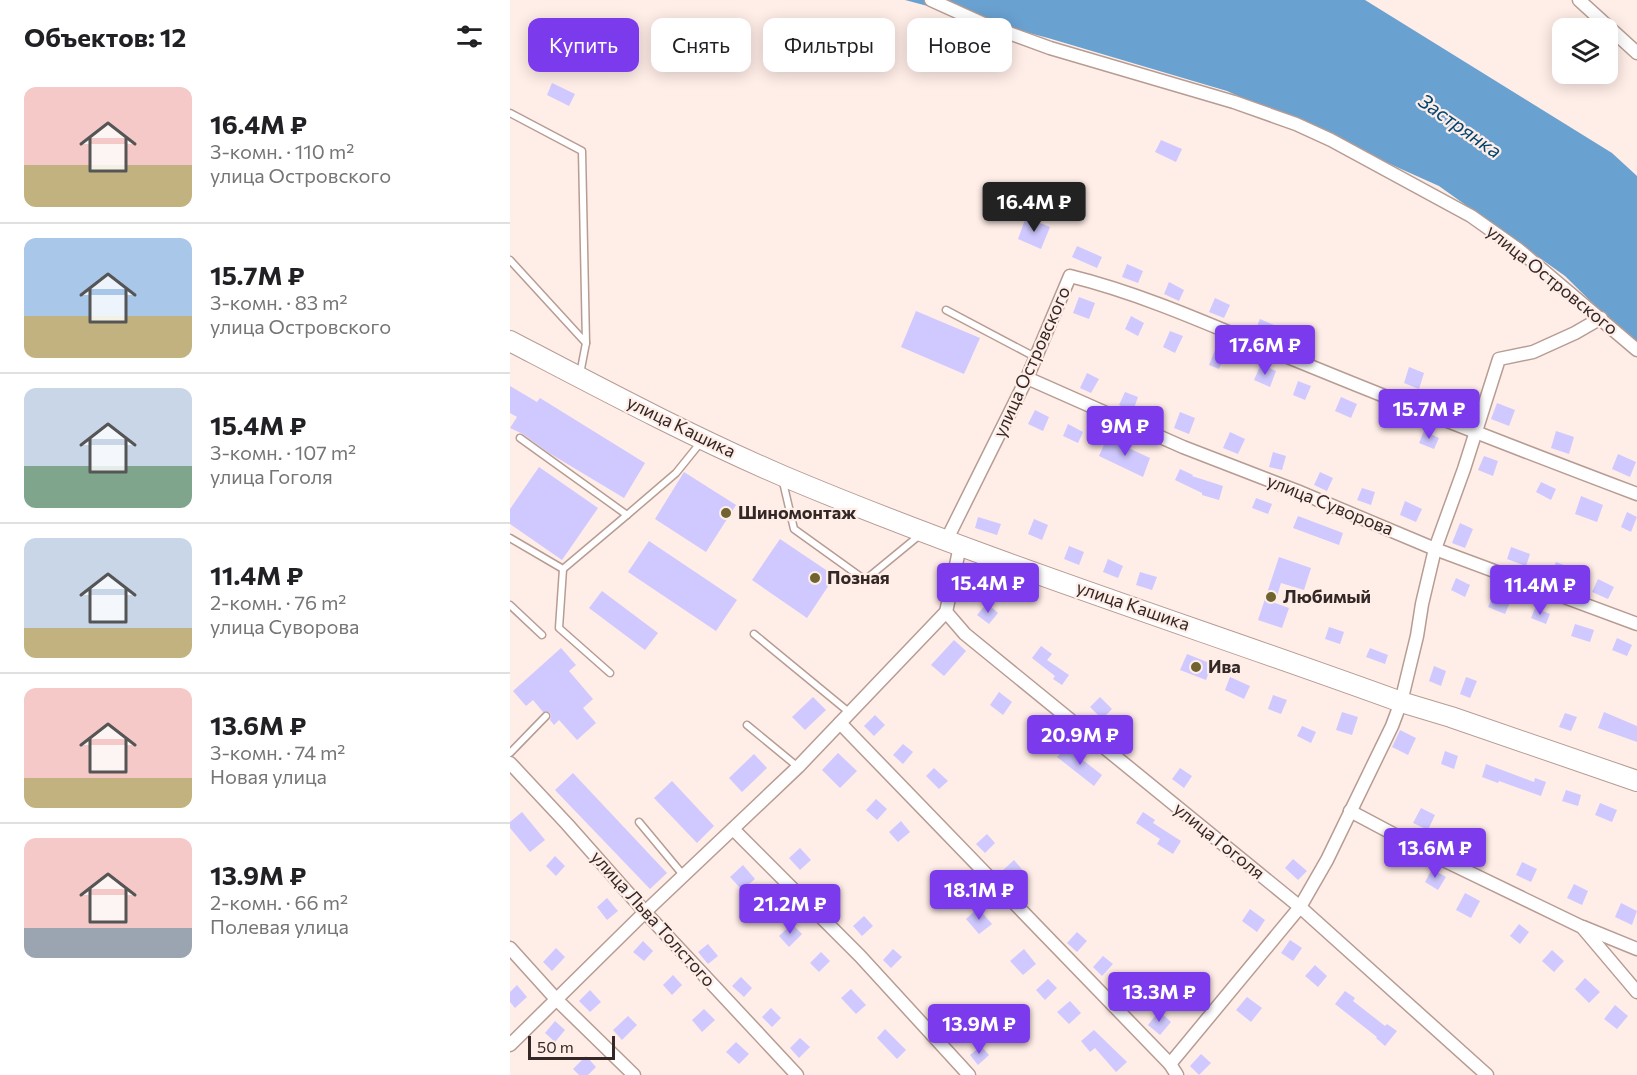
<!DOCTYPE html>
<html lang="ru">
<meta charset="utf-8">
<style>
body{margin:0;font-family:Commissioner,sans-serif;background:#f6f6f6;color:#202124;height:100vh;display:flex;flex-direction:column;font-size:22px;white-space:nowrap}
*{box-sizing:border-box;margin:0}
p{font-size:20px;color:#757577}
.icon{flex:none;width:33px;height:33px;fill:none;stroke:currentColor;stroke-width:2;stroke-linecap:round;stroke-linejoin:round}
.map{position:relative;flex:1;overflow:hidden}
.details{display:flex;flex-direction:column;background:#fff;width:510px}
.details>*{flex:none}
.guide{position:absolute;left:18px;top:18px;width:570px;height:54px;display:flex;gap:12px}
.buttons{position:absolute;left:1042px;top:18px;display:grid;gap:12px}
.buttons a{display:grid;place-items:center;width:66px;height:66px;border-radius:12px;background:#fff;box-shadow:0 3px 15px #0003;font-size:30px}
.scale{position:absolute;left:18px;bottom:15px;width:87px;box-sizing:border-box;padding-left:6px;border:3px solid #332825;border-top:0;font-size:16px;line-height:21px;white-space:nowrap;color:#332825;-webkit-text-stroke:4px #ffede7;paint-order:stroke}
.price{position:absolute;translate:-50% -51px;padding:0 14px;border-radius:6px;background:#7c3aed;color:#fff;font-size:20px;line-height:39px;filter:drop-shadow(0 2px 3px #0008)}
.price::after{content:'';position:absolute;left:50%;top:36px;width:18px;height:14px;margin-left:-9px;background:inherit;clip-path:polygon(0 0,100% 0,50% 100%)}
.price.active{background:#222;color:#fff}
ul{padding:0;list-style:none}
li{display:flex;align-items:center;gap:18px;height:150px;padding:0 24px}
li+li{border-top:2px solid #e0e0e0}
li span{display:grid;place-items:center;flex:none;width:168px;height:120px;border-radius:12px;color:#555}
li>.icon{margin-inline-start:auto}
span .icon{width:72px;height:72px;fill:#fffc;stroke-width:1}
li b{font-size:26px}
h2{display:flex;justify-content:space-between;align-items:center;height:72px;padding:0 24px;font-size:26px}
.tag{padding:0 21px;border-radius:12px;background:#fff;box-shadow:0 3px 15px #0003;font-size:21px;line-height:54px}
.tag.active{background:#7c3aed;color:#fff}
main{display:flex;flex:1;min-height:0}
.map>svg:first-child{display:block}
</style>
<main>
<section class="details">
<h2>Объектов: 12<svg class="icon" aria-label="filters" viewBox="0 0 24 24"><path d="M4 7h16M4 17h16"/><circle cx="9" cy="7" r="2"/><circle cx="15" cy="17" r="2"/></svg></h2>
<ul>
<li><span style="background:linear-gradient(#f6c9c9 65%,#c2b280 0)"><svg class="icon" aria-label="home" viewBox="0 0 24 24"><path d="M3 11l9-7 9 7M6 9v11h12V9"/></svg></span><div><b>16.4M ₽</b><p>3-комн. · 110 m²</p><p>улица Островского</p></div></li>
<li><span style="background:linear-gradient(#a9c7e8 65%,#c2b280 0)"><svg class="icon" aria-label="home" viewBox="0 0 24 24"><path d="M3 11l9-7 9 7M6 9v11h12V9"/></svg></span><div><b>15.7M ₽</b><p>3-комн. · 83 m²</p><p>улица Островского</p></div></li>
<li><span style="background:linear-gradient(#c9d6e8 65%,#7fa58c 0)"><svg class="icon" aria-label="home" viewBox="0 0 24 24"><path d="M3 11l9-7 9 7M6 9v11h12V9"/></svg></span><div><b>15.4M ₽</b><p>3-комн. · 107 m²</p><p>улица Гоголя</p></div></li>
<li><span style="background:linear-gradient(#c9d6e8 75%,#c2b280 0)"><svg class="icon" aria-label="home" viewBox="0 0 24 24"><path d="M3 11l9-7 9 7M6 9v11h12V9"/></svg></span><div><b>11.4M ₽</b><p>2-комн. · 76 m²</p><p>улица Суворова</p></div></li>
<li><span style="background:linear-gradient(#f6c9c9 75%,#c2b280 0)"><svg class="icon" aria-label="home" viewBox="0 0 24 24"><path d="M3 11l9-7 9 7M6 9v11h12V9"/></svg></span><div><b>13.6M ₽</b><p>3-комн. · 74 m²</p><p>Новая улица</p></div></li>
<li><span style="background:linear-gradient(#f6c9c9 75%,#9aa5b1 0)"><svg class="icon" aria-label="home" viewBox="0 0 24 24"><path d="M3 11l9-7 9 7M6 9v11h12V9"/></svg></span><div><b>13.9M ₽</b><p>2-комн. · 66 m²</p><p>Полевая улица</p></div></li>
</ul>
</section>
<div class="map">
<svg width="1127" height="1075" viewBox="0 0 1127 1075">
<rect width="100%" height="100%" fill="#ffede7"/>
<!-- water -->
<polygon fill="#69a1d1" points="395,0 855,0 1102,153 1127,176 1127,347 1055,276 929,186 717,91 538,38"/>
<!-- building -->
<g fill="#d0c9ff">
<polygon points="42,83 65,94 59,106 37,95"/>
<polygon points="651,140 672,149 666,162 645,152"/>
<polygon points="516,217 540,227 531,249 508,239"/>
<polygon points="567,246 592,257 587,268 562,257"/>
<polygon points="617,264 633,271 628,283 612,277"/>
<polygon points="659,282 674,290 669,301 654,294"/>
<polygon points="569,297 585,303 579,319 563,313"/>
<polygon points="705,298 720,305 714,318 699,312"/>
<polygon points="406,311 470,338 454,374 391,347"/>
<polygon points="621,316 634,323 628,336 615,329"/>
<polygon points="750,319 764,325 758,337 745,331"/>
<polygon points="660,331 673,336 665,353 653,347"/>
<polygon points="787,332 802,337 798,351 782,345"/>
<polygon points="705,350 716,354 709,369 699,365"/>
<polygon points="751,364 766,371 760,387 744,380"/>
<polygon points="899,367 914,373 909,389 894,383"/>
<polygon points="577,373 589,379 581,393 570,388"/>
<polygon points="788,381 801,386 795,400 783,395"/>
<polygon points="0,386 27,402 30,398 135,463 114,498 39,453 13,434 0,428 7,417 0,413"/>
<polygon points="615,392 628,397 623,411 609,405"/>
<polygon points="831,397 847,404 841,418 825,411"/>
<polygon points="987,403 1005,410 999,426 981,419"/>
<polygon points="525,410 539,417 533,431 518,424"/>
<polygon points="670,412 685,418 679,434 664,428"/>
<polygon points="558,424 573,432 568,443 553,436"/>
<polygon points="914,431 929,438 924,449 909,443"/>
<polygon points="1046,431 1064,437 1059,454 1041,448"/>
<polygon points="720,432 735,439 728,454 713,448"/>
<polygon points="597,438 640,458 633,477 589,456"/>
<polygon points="763,452 776,456 772,470 759,467"/>
<polygon points="1108,454 1126,462 1120,477 1102,469"/>
<polygon points="974,456 988,461 983,476 968,470"/>
<polygon points="29,467 88,508 52,560 0,524 0,509"/>
<polygon points="670,469 683,475 682,476 713,486 709,500 692,495 692,493 665,480"/>
<polygon points="174,472 226,505 196,552 145,519"/>
<polygon points="810,472 823,478 817,491 804,485"/>
<polygon points="1031,482 1046,489 1041,500 1026,492"/>
<polygon points="852,488 865,492 861,505 847,500"/>
<polygon points="1071,496 1093,505 1087,522 1065,514"/>
<polygon points="746,498 762,504 758,514 742,508"/>
<polygon points="895,501 912,509 906,522 890,515"/>
<polygon points="1117,512 1127,517 1121,532 1111,527"/>
<polygon points="788,516 833,533 829,545 783,528"/>
<polygon points="468,517 491,524 487,535 465,528"/>
<polygon points="524,519 538,525 532,540 518,534"/>
<polygon points="950,523 963,529 955,548 942,543"/>
<polygon points="270,539 325,576 297,618 242,580"/>
<polygon points="139,541 227,600 206,631 118,572"/>
<polygon points="559,546 574,552 569,565 554,559"/>
<polygon points="1001,547 1020,554 1016,566 997,559"/>
<polygon points="769,557 801,568 794,590 771,583 765,603 779,608 772,628 748,620"/>
<polygon points="598,559 613,566 608,578 593,572"/>
<polygon points="1046,562 1059,567 1053,581 1040,576"/>
<polygon points="630,572 647,577 642,590 626,585"/>
<polygon points="946,578 960,585 955,597 941,590"/>
<polygon points="1088,579 1104,587 1098,599 1082,592"/>
<polygon points="92,591 148,633 135,650 79,608"/>
<polygon points="984,593 1001,600 995,614 978,607"/>
<polygon points="477,603 488,613 479,624 467,615"/>
<polygon points="1025,608 1040,614 1036,624 1021,618"/>
<polygon points="1065,624 1084,630 1080,642 1061,636"/>
<polygon points="819,627 834,632 830,644 815,639"/>
<polygon points="1107,638 1122,645 1117,656 1102,650"/>
<polygon points="444,640 456,651 434,676 421,665"/>
<polygon points="531,646 542,654 537,660 559,675 552,685 543,679 545,676 522,658"/>
<polygon points="51,648 66,665 59,671 83,699 73,708 86,723 67,740 49,720 44,725 40,720 41,715 39,712 33,712 23,700 16,706 3,691"/>
<polygon points="860,648 878,655 875,664 856,657"/>
<polygon points="677,654 702,664 696,680 670,670"/>
<polygon points="924,666 936,671 931,686 919,681"/>
<polygon points="720,677 740,686 734,699 715,690"/>
<polygon points="956,677 967,681 960,698 950,694"/>
<polygon points="489,692 502,702 493,715 480,705"/>
<polygon points="763,695 777,700 771,714 758,709"/>
<polygon points="303,697 316,710 295,730 282,717"/>
<polygon points="590,697 602,709 592,719 580,707"/>
<polygon points="832,712 848,717 842,735 826,730"/>
<polygon points="1094,712 1127,726 1127,742 1088,728"/>
<polygon points="1055,713 1067,717 1061,731 1049,727"/>
<polygon points="365,715 375,725 364,736 354,726"/>
<polygon points="792,726 806,732 801,743 787,736"/>
<polygon points="532,727 542,735 534,746 523,737"/>
<polygon points="890,730 906,738 898,755 882,747"/>
<polygon points="393,744 403,752 393,764 383,755"/>
<polygon points="556,747 592,775 584,786 547,757"/>
<polygon points="935,751 948,756 944,769 931,764"/>
<polygon points="328,753 347,771 330,788 312,770"/>
<polygon points="244,754 257,768 232,792 219,778"/>
<polygon points="976,764 1024,782 1025,778 1036,782 1031,796 989,781 988,783 972,777"/>
<polygon points="424,768 438,781 429,789 416,776"/>
<polygon points="670,768 682,776 674,788 662,779"/>
<polygon points="63,773 157,873 140,889 45,790"/>
<polygon points="162,781 204,826 187,843 144,798"/>
<polygon points="1056,790 1071,795 1068,806 1052,801"/>
<polygon points="366,799 377,809 367,820 356,810"/>
<polygon points="1090,803 1107,810 1102,822 1085,815"/>
<polygon points="911,808 925,815 918,830 903,823"/>
<polygon points="12,812 35,840 20,852 0,828 0,822"/>
<polygon points="633,812 645,820 643,823 671,841 663,854 647,844 650,839 626,823"/>
<polygon points="391,821 400,832 388,842 379,832"/>
<polygon points="477,834 485,843 475,853 466,844"/>
<polygon points="290,848 301,860 290,870 279,858"/>
<polygon points="45,856 55,866 46,876 36,866"/>
<polygon points="783,859 797,871 788,880 775,868"/>
<polygon points="504,860 515,873 503,883 492,871"/>
<polygon points="1012,862 1027,869 1021,882 1006,875"/>
<polygon points="233,865 245,879 232,890 220,877"/>
<polygon points="922,869 936,877 928,890 915,882"/>
<polygon points="440,875 450,886 440,894 431,884"/>
<polygon points="318,884 330,895 321,903 310,892"/>
<polygon points="1064,884 1078,891 1072,905 1057,898"/>
<polygon points="955,893 970,901 961,918 946,910"/>
<polygon points="97,898 108,911 97,920 87,907"/>
<polygon points="1111,903 1127,911 1122,925 1105,917"/>
<polygon points="468,908 482,924 469,934 456,919"/>
<polygon points="740,909 755,920 747,932 732,921"/>
<polygon points="354,916 363,926 352,936 343,926"/>
<polygon points="282,924 292,934 279,947 269,936"/>
<polygon points="1009,924 1019,932 1010,944 1000,936"/>
<polygon points="567,932 577,941 567,952 557,943"/>
<polygon points="780,940 792,948 783,961 771,953"/>
<polygon points="133,941 143,951 134,961 123,952"/>
<polygon points="198,944 208,956 198,964 188,952"/>
<polygon points="46,948 55,957 42,971 33,962"/>
<polygon points="383,949 392,957 381,968 373,960"/>
<polygon points="514,949 526,964 513,975 500,961"/>
<polygon points="1042,950 1054,961 1044,972 1032,961"/>
<polygon points="311,952 320,961 309,972 300,963"/>
<polygon points="593,956 603,964 592,976 583,967"/>
<polygon points="805,965 817,976 808,987 795,976"/>
<polygon points="163,975 172,985 162,995 153,985"/>
<polygon points="231,977 242,988 234,997 222,986"/>
<polygon points="620,978 633,989 622,1003 609,992"/>
<polygon points="1075,978 1090,992 1079,1003 1065,989"/>
<polygon points="538,979 547,988 535,1000 526,990"/>
<polygon points="7,985 17,997 5,1008 0,1002 0,992"/>
<polygon points="341,989 356,1005 346,1014 331,998"/>
<polygon points="80,990 91,1002 80,1012 69,1001"/>
<polygon points="835,991 845,998 843,1001 875,1026 877,1024 887,1031 875,1046 866,1038 867,1037 825,1004"/>
<polygon points="737,997 752,1008 741,1022 726,1010"/>
<polygon points="560,1001 571,1013 559,1024 547,1012"/>
<polygon points="1105,1005 1118,1016 1107,1029 1094,1019"/>
<polygon points="261,1008 271,1018 262,1027 252,1017"/>
<polygon points="194,1009 205,1020 192,1032 182,1020"/>
<polygon points="649,1011 661,1022 650,1035 638,1025"/>
<polygon points="118,1016 127,1025 112,1040 103,1030"/>
<polygon points="45,1021 55,1030 45,1042 35,1033"/>
<polygon points="375,1029 396,1050 387,1059 367,1038"/>
<polygon points="584,1030 617,1062 606,1072 585,1048 580,1052 571,1041"/>
<polygon points="290,1038 300,1047 289,1058 280,1048"/>
<polygon points="226,1042 239,1054 229,1064 216,1052"/>
<polygon points="471,1046 479,1055 468,1065 460,1055"/>
<polygon points="691,1054 701,1063 689,1075 680,1066"/>
<polygon points="76,1056 86,1067 78,1075 69,1075 63,1069"/>
</g>
<g fill="none" stroke-linecap="round" stroke-linejoin="round">
<!-- service casing -->
<g stroke="#b79c93" stroke-width="9">
<g id="service">
<polyline points="0,113 72,151 76,343"/>
<polyline points="0,260 76,343 70,374"/>
<polyline points="436,310 525,357"/>
<polyline points="10,438 117,515 166,473 191,442"/>
<polyline points="273,482 284,529 355,580 411,534"/>
<polyline points="0,538 53,569 117,515"/>
<polyline points="53,569 49,628 100,673"/>
<polyline points="0,605 32,635"/>
<polyline points="244,634 340,713"/>
<polyline points="237,725 288,767"/>
<polyline points="0,753 36,716"/>
<polyline points="129,822 174,876"/>
</g>
</g>
<!-- minor casing -->
<g stroke="#b79c93" stroke-width="15">
<g id="minor">
<polyline points="421,0 474,24 540,48 724,102 786,124 821,140 961,216 1009,250 1127,350"/>
<polyline points="1069,0 1127,53"/>
<polyline points="517,378 673,447 787,491 925,549 1127,624"/>
<path d="M437,539L517,378L560,276C641,296 718,333 795,364C905,409 1016,452 1127,494"/>
<polyline points="436,612 455,634 790,907 977,1075"/>
<polyline points="330,723 660,1064 667,1075"/>
<polyline points="0,763 57,824 135,912 287,1075"/>
<polyline points="840,811 921,854 1072,927 1127,992"/>
<polyline points="223,829 350,956 459,1075"/>
<polyline points="1073,927 1127,949"/>
<polyline points="0,948 46,999 124,1075"/>
<polyline points="0,1045 135,912 288,767 436,612 450,546"/>
<polyline points="660,1064 790,907 817,860 882,726 891,702 907,636 912,604 925,549 954,469 989,359 1023,352 1065,333 1091,318"/>
</g>
</g>
<!-- trunk casing -->
<g stroke="#b79c93" stroke-width="22">
<path id="trunk" d="M0,341C90,388 180,436 273,476C475,561 685,627 891,702L941,717L1127,781"/>
</g>
<!-- service -->
<use href="#service" stroke="#fff" stroke-width="6"/>
<!-- minor -->
<use href="#minor" stroke="#fff" stroke-width="12"/>
<!-- trunk -->
<use href="#trunk" stroke="#fff" stroke-width="20"/>
</g>
<!-- markers -->
<g fill="#706330" stroke="#ffede7" stroke-width="2">
<circle cx="216" cy="513" r="6"/>
<circle cx="305" cy="578" r="6"/>
<circle cx="761" cy="597" r="6"/>
<circle cx="686" cy="667" r="6"/>
</g>
<g text-anchor="middle" stroke-width="4.5" stroke-linejoin="round" paint-order="stroke">
<!-- street labels -->
<g font-size="18" fill="#332825" stroke="#ffede7">
<text transform="translate(1042 280) rotate(39)" y="6">улица Островского</text>
<text transform="translate(522 362) rotate(-66)" y="6">улица Островского</text>
<text transform="translate(171 427) rotate(26)" y="6">улица Кашика</text>
<text transform="translate(820 505) rotate(22)" y="6">улица Суворова</text>
<text transform="translate(623 606) rotate(19)" y="6">улица Кашика</text>
<text transform="translate(709 841) rotate(39)" y="6">улица Гоголя</text>
<text transform="translate(143 919) rotate(48)" y="6">улица Льва Толстого</text>
</g>
<!-- poi labels -->
<g font-size="18" font-weight="bold" fill="#332825" stroke="#ffede7" text-anchor="start">
<text x="228" y="519">Шиномонтаж</text>
<text x="317" y="584">Позная</text>
<text x="773" y="603">Любимый</text>
<text x="698" y="673">Ива</text>
</g>
<!-- water labels -->
<g font-size="20" font-style="italic" fill="#004673" stroke="#ffede7">
<text transform="translate(950 126) rotate(35)" y="7">Застрянка</text>
</g>
</g>
</svg>
<div class="buttons">
<a><svg class="icon" aria-label="layers" viewBox="0 0 24 24"><path d="M12 4l9 5-9 5-9-5zM3 14l9 5 9-5"/></svg></a>
</div>
<div class="scale">50 m</div>
<b class="price active" style="left:524px;top:233px">16.4M ₽</b>
<b class="price" style="left:755px;top:376px">17.6M ₽</b>
<b class="price" style="left:919px;top:440px">15.7M ₽</b>
<b class="price" style="left:615px;top:457px">9M ₽</b>
<b class="price" style="left:478px;top:614px">15.4M ₽</b>
<b class="price" style="left:1030px;top:616px">11.4M ₽</b>
<b class="price" style="left:570px;top:766px">20.9M ₽</b>
<b class="price" style="left:925px;top:879px">13.6M ₽</b>
<b class="price" style="left:469px;top:921px">18.1M ₽</b>
<b class="price" style="left:280px;top:935px">21.2M ₽</b>
<b class="price" style="left:649px;top:1023px">13.3M ₽</b>
<b class="price" style="left:469px;top:1055px">13.9M ₽</b>
<div class="guide">
<a class="tag active">Купить</a>
<a class="tag">Снять</a>
<a class="tag">Фильтры</a>
<a class="tag">Новое</a>
</div>
</div>
</main>
